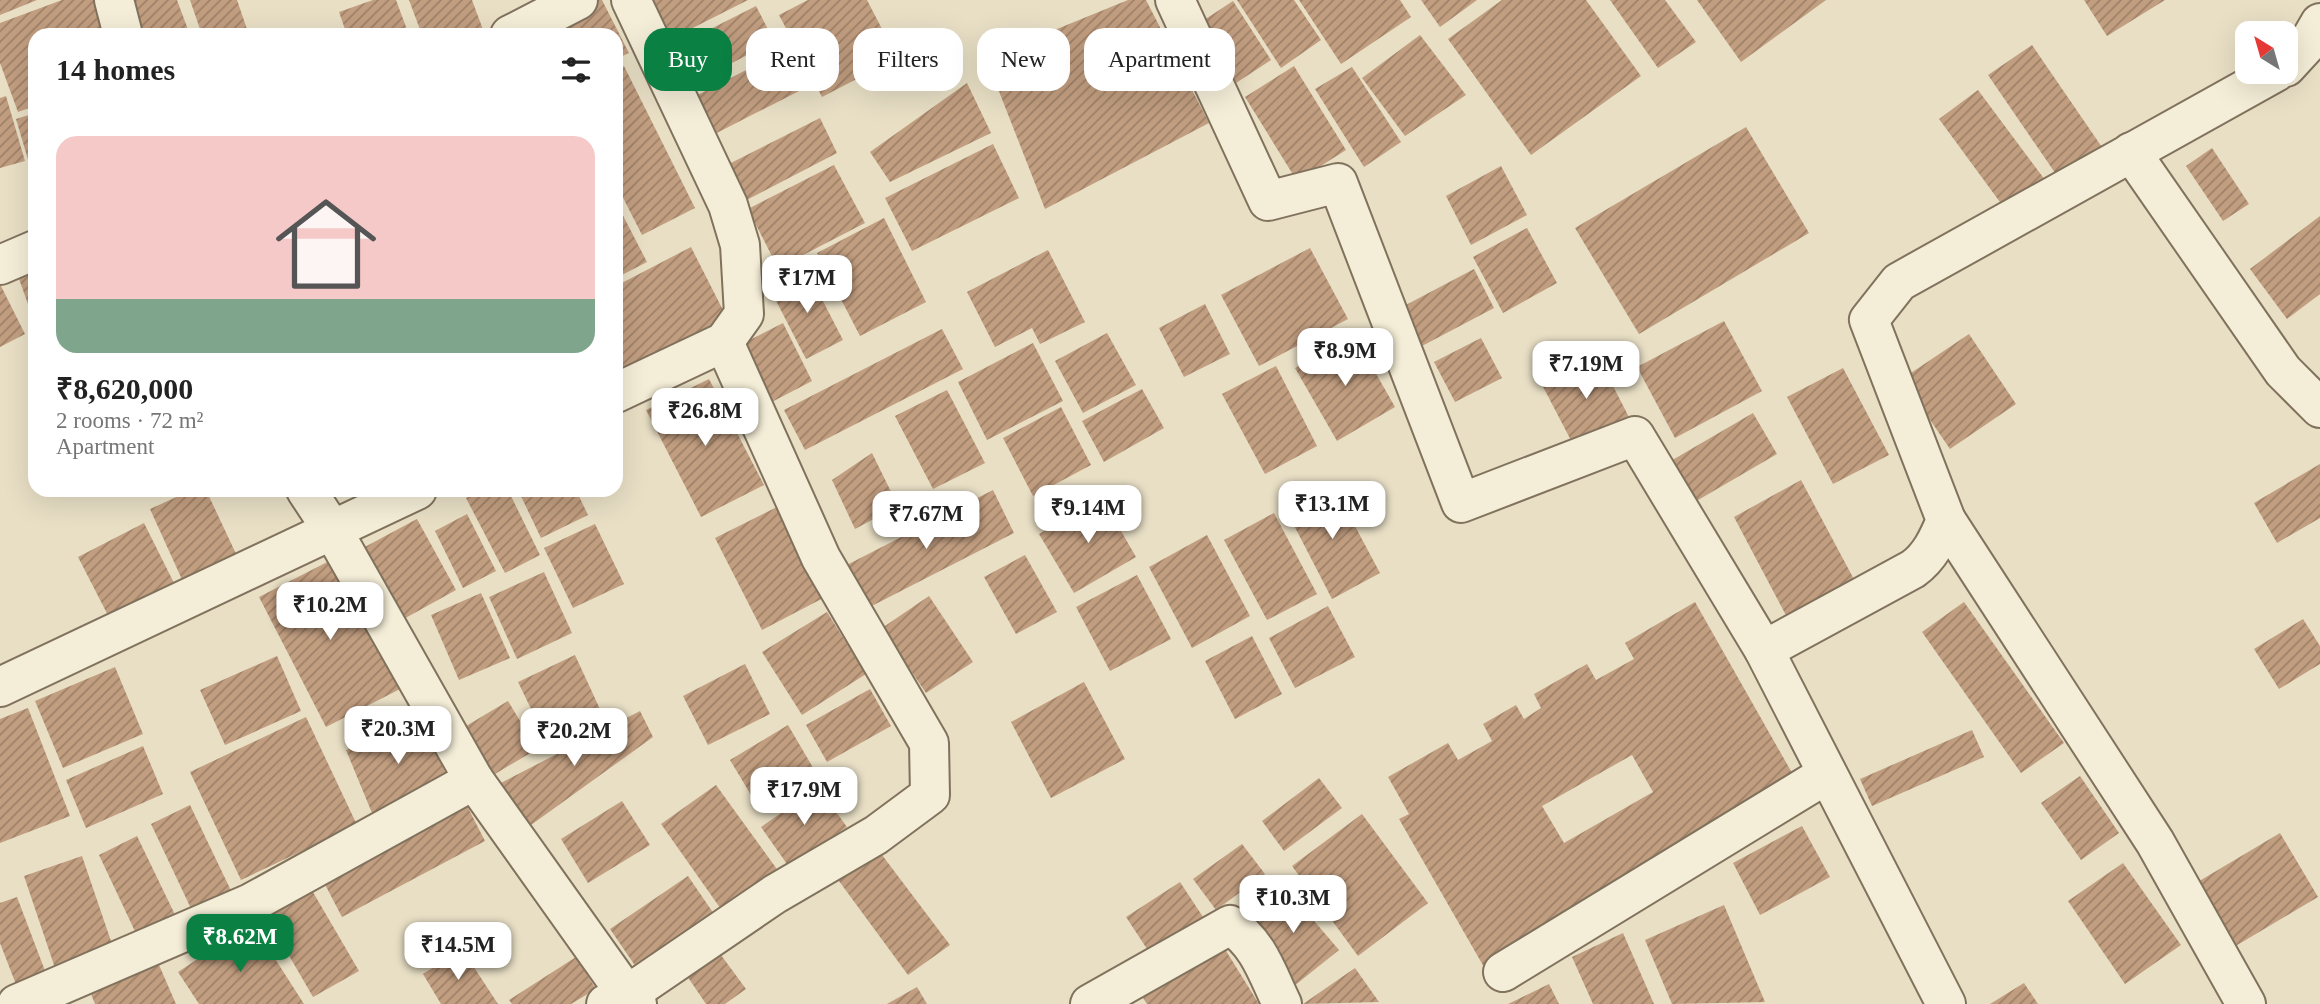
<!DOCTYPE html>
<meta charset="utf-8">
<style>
body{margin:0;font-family:"Times New Roman",serif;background:#f6f6f6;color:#222;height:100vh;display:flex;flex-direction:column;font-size:26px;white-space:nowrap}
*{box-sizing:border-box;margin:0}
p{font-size:23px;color:#767676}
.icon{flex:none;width:38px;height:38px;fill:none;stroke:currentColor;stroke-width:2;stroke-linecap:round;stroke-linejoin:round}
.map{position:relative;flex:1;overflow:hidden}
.side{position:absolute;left:28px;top:28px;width:595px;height:469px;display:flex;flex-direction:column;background:#fff;border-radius:21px;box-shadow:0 7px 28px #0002}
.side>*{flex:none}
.guide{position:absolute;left:644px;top:28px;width:665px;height:63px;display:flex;gap:14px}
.needle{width:46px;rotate:323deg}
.controls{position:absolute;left:2235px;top:21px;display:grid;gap:14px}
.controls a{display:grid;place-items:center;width:63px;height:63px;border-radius:14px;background:#fff;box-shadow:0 7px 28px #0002;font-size:35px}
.price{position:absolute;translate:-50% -60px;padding:0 16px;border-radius:14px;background:#fff;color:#222;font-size:23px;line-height:46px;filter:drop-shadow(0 2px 4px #0008)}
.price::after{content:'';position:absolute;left:50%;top:42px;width:21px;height:16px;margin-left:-10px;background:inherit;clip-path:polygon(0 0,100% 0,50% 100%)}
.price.current{background:#0b8043;color:#fff}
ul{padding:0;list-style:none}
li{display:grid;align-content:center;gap:14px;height:371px;padding:0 28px}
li+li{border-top:2px solid #e0e0e0}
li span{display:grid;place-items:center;height:217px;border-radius:21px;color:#555}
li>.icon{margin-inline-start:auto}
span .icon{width:126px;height:126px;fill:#fffc;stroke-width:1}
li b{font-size:30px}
h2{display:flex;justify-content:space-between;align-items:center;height:84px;padding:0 28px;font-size:30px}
.pill{padding:0 24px;border-radius:21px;background:#fff;box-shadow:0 7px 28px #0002;font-size:24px;line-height:63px}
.pill.current{background:#0b8043;color:#fff}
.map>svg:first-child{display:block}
</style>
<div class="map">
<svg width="2320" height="1004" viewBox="0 0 2320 1004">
<defs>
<pattern id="building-hatch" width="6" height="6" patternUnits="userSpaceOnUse" patternTransform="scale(1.75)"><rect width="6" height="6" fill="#c29e80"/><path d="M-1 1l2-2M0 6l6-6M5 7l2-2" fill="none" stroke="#9e8168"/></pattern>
</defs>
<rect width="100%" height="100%" fill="#e8dfc5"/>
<!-- building -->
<g fill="url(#building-hatch)" fill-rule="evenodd">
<polygon points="0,0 37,0 0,15"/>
<polygon points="62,0 100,0 113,35 35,35 35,106 18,112 0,63 0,23"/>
<polygon points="121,0 177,0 190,35 134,35"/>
<polygon points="190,0 237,0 249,35 202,35"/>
<polygon points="373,0 396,0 409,35 347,35 339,12"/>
<polygon points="409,0 472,0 485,35 422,35"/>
<polygon points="591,0 602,0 629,53 616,59 616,35 535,35"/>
<polygon points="636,0 748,0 659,45"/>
<polygon points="808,0 867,0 897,58 822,97 779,15"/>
<polygon points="1128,0 1146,0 1209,123 1045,209 986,58"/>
<polygon points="1237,0 1294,0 1321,40 1281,68"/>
<polygon points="1299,0 1400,0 1411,17 1341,64"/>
<polygon points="1421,0 1477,0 1440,27"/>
<polygon points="1502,0 1586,0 1641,76 1531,155 1448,39"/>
<polygon points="1610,0 1665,0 1696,42 1658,68"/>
<polygon points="1697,0 1826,0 1741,62"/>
<polygon points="2084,0 2165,0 2107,36"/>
<polygon points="1233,1 1271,60 1236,83 1198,24"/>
<polygon points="756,6 774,41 688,86 669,50"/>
<polygon points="1420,35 1466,95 1405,136 1362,78"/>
<polygon points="2032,45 2106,153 2062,183 1988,75"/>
<polygon points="781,52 801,90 701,141 682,103"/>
<polygon points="624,66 695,208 642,235 616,184 616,70"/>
<polygon points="1294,66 1346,150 1297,181 1245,97"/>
<polygon points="1352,67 1401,142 1364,167 1315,89"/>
<polygon points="967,83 991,133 890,182 870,152"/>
<polygon points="1978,90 2048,184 2008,213 1939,119"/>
<polygon points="6,96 25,161 0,168 0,98"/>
<polygon points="35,113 35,180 34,180 16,119"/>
<polygon points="820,118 837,153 735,206 717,170"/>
<polygon points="1746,127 1809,233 1639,334 1575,228"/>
<polygon points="993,144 1019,198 912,251 885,198"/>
<polygon points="2212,148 2249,204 2223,221 2186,166"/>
<polygon points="834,165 865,223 778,268 748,209"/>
<polygon points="1501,166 1527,215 1471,245 1446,196"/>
<polygon points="616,202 647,262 616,278"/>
<polygon points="2320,216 2320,294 2287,319 2250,269"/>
<polygon points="884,218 926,302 860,336 817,253"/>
<polygon points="1527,228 1557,283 1503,313 1473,257"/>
<polygon points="691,247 728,320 616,377 616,286"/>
<polygon points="1310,248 1348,319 1259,366 1221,295"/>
<polygon points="1048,250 1085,322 1040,344 1032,328 995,347 967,292"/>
<polygon points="1474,269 1494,308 1422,346 1402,307"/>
<polygon points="35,270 35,324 18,276"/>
<polygon points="808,272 843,340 806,359 771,291"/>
<polygon points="0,284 25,334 0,347"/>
<polygon points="1205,304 1230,354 1184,377 1159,328"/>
<polygon points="1724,321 1762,391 1675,438 1637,367"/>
<polygon points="783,323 812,381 768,404 738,346"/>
<polygon points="942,329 963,369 805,450 784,410"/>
<polygon points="1107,333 1136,385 1083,413 1055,361"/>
<polygon points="1969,334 2016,404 1950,449 1902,379"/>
<polygon points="1354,335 1395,407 1337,441 1295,368"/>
<polygon points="1481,338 1502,378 1455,402 1434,362"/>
<polygon points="1033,343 1063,401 987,440 958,382"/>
<polygon points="1596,353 1631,421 1576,450 1540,381"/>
<polygon points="1276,366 1317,446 1265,474 1222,394"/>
<polygon points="1843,368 1889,455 1833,484 1787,397"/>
<polygon points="709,379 764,485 701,517 646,410"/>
<polygon points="1142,389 1164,428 1104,462 1082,421"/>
<polygon points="947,390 985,463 933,489 895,416"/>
<polygon points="1061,407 1091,465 1033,496 1003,438"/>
<polygon points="1753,413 1777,454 1693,503 1669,462"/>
<polygon points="872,453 898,506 855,529 832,480"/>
<polygon points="2320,464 2320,518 2277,543 2254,503"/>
<polygon points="1801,480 1857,585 1789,621 1734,517"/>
<polygon points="1332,483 1380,573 1332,599 1285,508"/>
<polygon points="192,490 206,490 238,558 184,584 150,509"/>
<polygon points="482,490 508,490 540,555 505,573 466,498"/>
<polygon points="518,490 576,490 588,515 541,538"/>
<polygon points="993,490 1014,533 860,612 839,569"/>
<polygon points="1102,498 1136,557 1074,593 1039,534"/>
<polygon points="785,503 831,594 762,630 715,538"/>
<polygon points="1274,513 1317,594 1267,620 1224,540"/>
<polygon points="467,514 496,571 463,588 435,531"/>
<polygon points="417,519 456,590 400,621 361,549"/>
<polygon points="144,523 180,595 115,629 78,557"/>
<polygon points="595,524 624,584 573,608 544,548"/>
<polygon points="1207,535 1250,616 1192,648 1149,567"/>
<polygon points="1025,555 1057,612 1016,634 984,577"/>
<polygon points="335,558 402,688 326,727 259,597"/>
<polygon points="544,572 572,633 517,659 489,597"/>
<polygon points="1137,575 1171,639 1110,671 1076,607"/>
<polygon points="481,593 510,658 459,680 431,615"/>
<polygon points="929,596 973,662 926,693 882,628"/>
<path d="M1695,602L1808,801L1492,981L1399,819L1409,814L1388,777L1448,743L1458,760L1492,741L1483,724L1516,705L1524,719L1541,708L1534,694L1587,664L1596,680L1634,659L1625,643ZM1632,755L1653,792L1564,843L1542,806Z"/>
<polygon points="1964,602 2064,743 2021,773 1922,632"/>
<polygon points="1328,606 1355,657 1295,688 1269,638"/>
<polygon points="827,612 866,674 802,715 762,652"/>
<polygon points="2303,619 2320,646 2320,664 2279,689 2254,649"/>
<polygon points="1252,636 1282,694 1235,719 1205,661"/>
<polygon points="575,655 605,720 549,746 518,682"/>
<polygon points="277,656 301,711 225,745 200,690"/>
<polygon points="745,664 770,714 708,745 683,696"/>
<polygon points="115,667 143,734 63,768 35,701"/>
<polygon points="1084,682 1125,759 1051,798 1011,722"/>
<polygon points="870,689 891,726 827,762 806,725"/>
<polygon points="508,701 537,749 485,780 456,732"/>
<polygon points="28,708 70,816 0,843 0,719"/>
<polygon points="640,711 653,737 531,825 497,785"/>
<polygon points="306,717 357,825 241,880 190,772"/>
<polygon points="424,718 449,782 372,813 346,750"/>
<polygon points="788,725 815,771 757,805 730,760"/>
<polygon points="1972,730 1984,757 1872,806 1860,779"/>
<polygon points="143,746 163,794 86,828 66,780"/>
<polygon points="2080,776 2119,833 2081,860 2041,803"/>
<polygon points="1319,778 1342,808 1284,851 1262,821"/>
<polygon points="716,785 779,872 723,912 661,824"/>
<polygon points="818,787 847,827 789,867 761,827"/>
<polygon points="464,800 485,841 342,917 320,875"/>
<polygon points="622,801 650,845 588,883 561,839"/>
<polygon points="190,805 235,899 195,917 151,824"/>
<polygon points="1362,814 1428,903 1358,956 1292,866"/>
<polygon points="1802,826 1830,877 1760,915 1733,863"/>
<polygon points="2280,833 2318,897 2234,947 2196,883"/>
<polygon points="137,836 179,923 140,942 99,855"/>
<polygon points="1242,844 1265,874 1216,910 1193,879"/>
<polygon points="876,847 950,945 908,975 836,877"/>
<polygon points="82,856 113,947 55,968 24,876"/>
<polygon points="2123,863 2181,945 2125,984 2068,901"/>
<polygon points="688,876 716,917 638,970 610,929"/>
<polygon points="1180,882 1207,923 1153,958 1126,917"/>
<polygon points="310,887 359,971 313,997 265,914"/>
<polygon points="1285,887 1339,950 1294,986 1249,912"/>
<polygon points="17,897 47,976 17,987 0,943 0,903"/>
<polygon points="1724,905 1765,1002 1672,1004 1645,940"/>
<polygon points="252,923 304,1004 199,1004 178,972"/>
<polygon points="1623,933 1654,1004 1593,1004 1572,957"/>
<polygon points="1223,946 1259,1004 1147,1004 1143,998"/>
<polygon points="462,949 498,1004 441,1004 423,974"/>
<polygon points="718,951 746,989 725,1004 706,1004 685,973"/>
<polygon points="576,957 596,989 571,1004 512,1004 509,1000"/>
<polygon points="159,965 176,1004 95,1004 91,994"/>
<polygon points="1355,968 1379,1002 1303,1004"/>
<polygon points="2024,983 2038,1004 1990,1004"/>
<polygon points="1549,984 1559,1004 1508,1004"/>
<polygon points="917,987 927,1004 887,1004"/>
</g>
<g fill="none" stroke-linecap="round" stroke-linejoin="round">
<!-- street casing -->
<g stroke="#81725d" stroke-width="42">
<g id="street">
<polyline points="114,0 123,35"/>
<polyline points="1175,0 1268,201 1338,183 1461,503 1635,436 1764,650 1946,1004"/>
<polyline points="510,35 578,0"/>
<polyline points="2286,67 2309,42 2320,23"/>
<polyline points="2131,152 2283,371 2320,408"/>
<polyline points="0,265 35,250"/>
<polyline points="616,393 724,342 744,314 740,245 728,205 631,0"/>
<polyline points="306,490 333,531 474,780 627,995 637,1004"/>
<polyline points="1946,520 2155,842 2246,1004"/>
<path d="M1764,650L1913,569C1930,557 1938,539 1946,520L1869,320L1899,282L2276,72"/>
<polyline points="0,687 417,490"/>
<polyline points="1503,972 1827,774"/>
<polyline points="17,1004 251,903 474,780"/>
<polyline points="606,1004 627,995 775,894 876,835 930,795 929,743 821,558 724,342"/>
<path d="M1090,1004L1230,925C1258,942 1268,975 1282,1004"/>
</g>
</g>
<!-- street -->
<use href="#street" stroke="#f4edd7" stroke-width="38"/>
</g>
</svg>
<div class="controls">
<a><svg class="needle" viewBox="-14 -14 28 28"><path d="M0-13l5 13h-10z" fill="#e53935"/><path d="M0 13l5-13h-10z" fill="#767676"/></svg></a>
</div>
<b class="price" style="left:807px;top:315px">₹17M</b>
<b class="price" style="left:1345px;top:388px">₹8.9M</b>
<b class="price" style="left:1586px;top:401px">₹7.19M</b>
<b class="price" style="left:705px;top:448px">₹26.8M</b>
<b class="price" style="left:1332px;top:541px">₹13.1M</b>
<b class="price" style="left:1088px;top:545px">₹9.14M</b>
<b class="price" style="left:926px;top:551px">₹7.67M</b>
<b class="price" style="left:330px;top:642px">₹10.2M</b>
<b class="price" style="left:398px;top:766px">₹20.3M</b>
<b class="price" style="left:574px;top:768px">₹20.2M</b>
<b class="price" style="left:804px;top:827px">₹17.9M</b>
<b class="price" style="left:1293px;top:935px">₹10.3M</b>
<b class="price current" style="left:240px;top:974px">₹8.62M</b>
<b class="price" style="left:458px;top:982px">₹14.5M</b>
<div class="guide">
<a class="pill current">Buy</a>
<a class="pill">Rent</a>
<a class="pill">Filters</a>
<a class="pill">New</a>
<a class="pill">Apartment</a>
</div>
<section class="side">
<h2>14 homes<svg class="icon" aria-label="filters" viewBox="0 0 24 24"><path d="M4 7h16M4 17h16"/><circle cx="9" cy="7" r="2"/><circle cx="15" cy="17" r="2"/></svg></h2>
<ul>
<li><span style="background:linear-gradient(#f6c9c9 75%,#7fa58c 0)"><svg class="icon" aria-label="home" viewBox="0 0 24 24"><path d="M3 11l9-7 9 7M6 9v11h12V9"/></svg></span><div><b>₹8,620,000</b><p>2 rooms · 72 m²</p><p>Apartment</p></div></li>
</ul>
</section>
</div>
